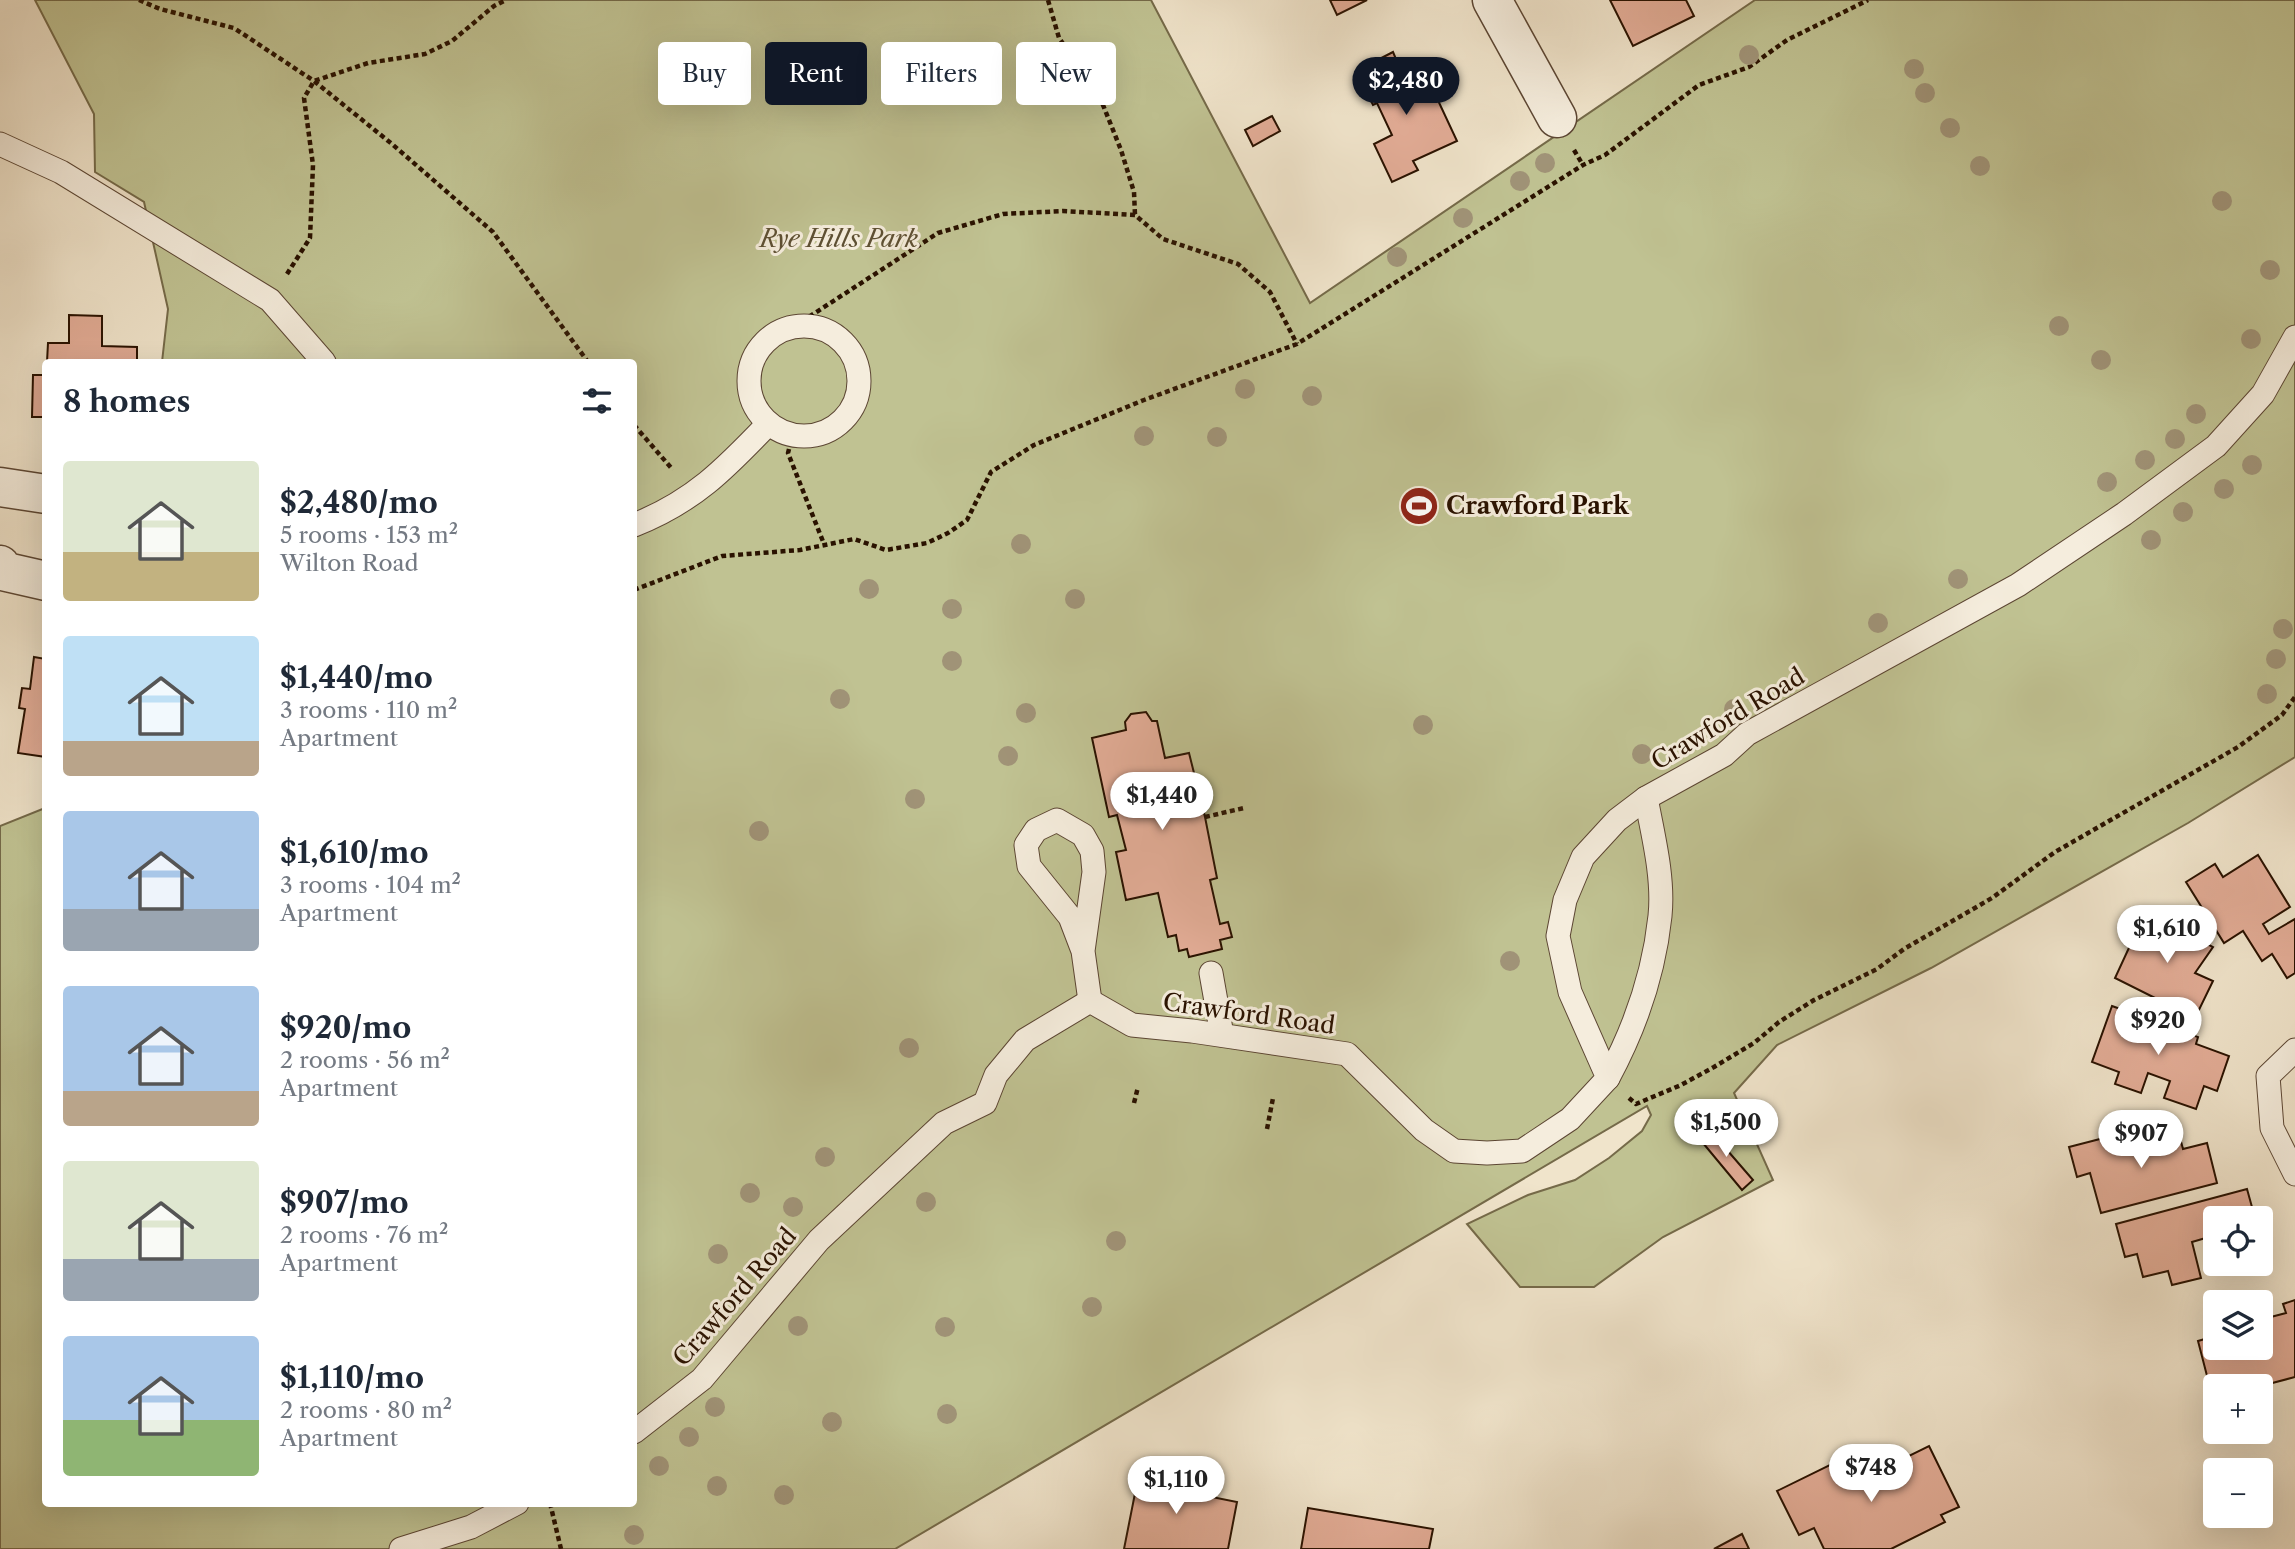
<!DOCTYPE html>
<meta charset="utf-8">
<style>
body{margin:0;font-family:"Libre Caslon Text",serif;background:#f6f6f7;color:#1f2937;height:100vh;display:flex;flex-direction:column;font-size:26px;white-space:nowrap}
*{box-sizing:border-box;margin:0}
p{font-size:23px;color:#747a83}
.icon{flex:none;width:38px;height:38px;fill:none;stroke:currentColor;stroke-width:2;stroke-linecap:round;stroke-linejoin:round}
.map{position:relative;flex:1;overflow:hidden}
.sheet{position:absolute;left:42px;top:359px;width:595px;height:1148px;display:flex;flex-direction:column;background:#fff;border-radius:7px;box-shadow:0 7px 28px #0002}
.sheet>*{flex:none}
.top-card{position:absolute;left:658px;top:42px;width:665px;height:63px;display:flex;gap:14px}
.buttons{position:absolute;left:2203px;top:1206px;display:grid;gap:14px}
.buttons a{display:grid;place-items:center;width:70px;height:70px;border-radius:7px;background:#fff;box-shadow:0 7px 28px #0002;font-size:35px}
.price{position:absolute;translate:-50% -60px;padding:0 16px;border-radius:24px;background:#fff;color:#222;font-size:23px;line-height:46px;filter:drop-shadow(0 2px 4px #0008)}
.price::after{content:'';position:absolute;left:50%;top:42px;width:21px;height:16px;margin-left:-10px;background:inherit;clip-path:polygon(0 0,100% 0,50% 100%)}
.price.current{background:#111827;color:#fff}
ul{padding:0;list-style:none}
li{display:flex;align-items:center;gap:21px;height:175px;padding:0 21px}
li span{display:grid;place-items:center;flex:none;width:196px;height:140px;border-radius:7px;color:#555}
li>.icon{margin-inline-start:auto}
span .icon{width:84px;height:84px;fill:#fffc;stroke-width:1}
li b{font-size:30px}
h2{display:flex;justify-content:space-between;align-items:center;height:84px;padding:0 21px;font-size:30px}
.tag{padding:0 24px;border-radius:7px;background:#fff;box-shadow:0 7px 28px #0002;font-size:24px;line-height:63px}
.tag.current{background:#111827;color:#fff}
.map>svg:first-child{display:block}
</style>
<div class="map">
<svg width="2295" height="1549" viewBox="0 0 2295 1549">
<rect width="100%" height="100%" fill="#f0e4cb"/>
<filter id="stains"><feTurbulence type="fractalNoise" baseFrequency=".00286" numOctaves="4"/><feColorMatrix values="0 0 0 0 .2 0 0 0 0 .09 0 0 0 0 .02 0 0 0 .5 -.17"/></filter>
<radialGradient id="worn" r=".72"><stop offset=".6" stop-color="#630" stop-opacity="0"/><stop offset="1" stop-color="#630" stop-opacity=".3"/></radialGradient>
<!-- green -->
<polygon fill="#c0c292" stroke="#756a49" stroke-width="2" points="35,0 1151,0 1310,303 1755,0 2295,0 2295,757 2188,823 1931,968 1777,1045 1734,1093 1773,1180 1663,1237 1594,1287 1520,1287 1467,1224 1528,1195 1575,1180 1609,1158 1642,1131 1651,1115 1647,1106 895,1549 0,1549 0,826 45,808 46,1503 634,1503 634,362 162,362 168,309 144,202 95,172 94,114"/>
<!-- building -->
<g fill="#e2ac96" stroke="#2a1200" stroke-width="2">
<polygon points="1330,0 1367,0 1337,15"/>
<polygon points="1610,0 1686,0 1694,16 1633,46"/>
<polygon points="1393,52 1398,64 1402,62 1413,87 1428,79 1457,141 1413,161 1418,170 1392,182 1374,144 1392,135 1377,103 1373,105 1361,81 1367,78 1362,68"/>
<polygon points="1272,116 1280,131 1253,146 1245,130"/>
<polygon points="69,315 102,316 102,346 137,347 137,362 47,362 48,343 69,343"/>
<polygon points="33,375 46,375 46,417 32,417"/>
<polygon points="34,657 46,659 46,757 18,753 25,709 19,708 22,688 30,689"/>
<polygon points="1146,712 1152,721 1157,721 1165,758 1189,753 1205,817 1217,878 1210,880 1220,924 1228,922 1232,937 1220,940 1222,949 1189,957 1187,949 1179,951 1176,935 1168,937 1158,893 1126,900 1116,852 1126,850 1117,815 1109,817 1092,738 1126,730 1125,722 1131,714"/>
<polygon points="2258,855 2290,907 2263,924 2269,934 2295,919 2295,973 2287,978 2272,954 2262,961 2243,931 2224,943 2186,882 2215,864 2223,877"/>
<polygon points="2146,911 2213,947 2195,973 2213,981 2195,1018 2115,978"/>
<polygon points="2112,1006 2198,1037 2196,1044 2229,1056 2217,1091 2204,1086 2196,1109 2164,1098 2170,1081 2148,1073 2141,1093 2115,1084 2119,1072 2092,1062"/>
<polygon points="1708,1128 1753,1180 1742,1190 1698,1137"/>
<polygon points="2131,1131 2136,1149 2180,1138 2183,1149 2207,1143 2217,1183 2101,1213 2090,1173 2077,1177 2069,1147"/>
<polygon points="2247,1189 2255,1218 2216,1218 2216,1259 2209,1237 2192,1242 2201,1278 2172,1285 2168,1271 2143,1277 2137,1254 2125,1257 2116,1224"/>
<polygon points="2217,1264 2252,1264 2219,1272"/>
<polygon points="2295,1300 2295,1377 2261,1386 2216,1386 2216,1398 2213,1399 2198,1341 2215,1336 2211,1321 2216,1320 2216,1348 2261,1348 2261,1308 2264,1307 2267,1318 2286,1313 2283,1304"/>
<polygon points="1929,1446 1959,1507 1941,1515 1945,1522 1891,1549 1824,1549 1814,1528 1799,1535 1777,1491 1838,1461 1850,1485"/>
<polygon points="1141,1463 1176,1471 1172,1489 1237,1502 1228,1549 1124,1549"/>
<polygon points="1308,1508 1433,1529 1429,1549 1301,1549"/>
<polygon points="1742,1534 1749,1549 1714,1549"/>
</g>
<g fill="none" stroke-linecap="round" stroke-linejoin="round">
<!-- service casing -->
<g stroke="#5c4633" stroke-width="25">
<g id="service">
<polyline points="0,144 61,172 270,300 324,362"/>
<circle cx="804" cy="381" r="55"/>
<path d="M634,525C693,502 725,469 768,424"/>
<polyline points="1083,951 1070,917 1029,866 1026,845 1036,830 1057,820 1083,835 1092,851 1094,872 1083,951 1090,1001"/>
<polyline points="1211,973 1222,1035"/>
<polyline points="2295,1050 2268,1076 2272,1128 2295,1174"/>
<path d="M1608,1078C1635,1028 1654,973 1660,916C1664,878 1653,835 1646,798"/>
<polyline points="634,1432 702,1379 819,1240 944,1123 985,1103 996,1075 1025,1040 1090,1001 1132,1025 1192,1031 1347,1054 1424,1130 1454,1151 1487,1153 1522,1151 1570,1119 1608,1078 1570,992 1558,936 1565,900 1583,857 1617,820 1646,798 1724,755 1747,734 2018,585 2124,514 2216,446 2263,394 2295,337"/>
<polyline points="401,1549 471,1527 517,1503"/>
</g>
</g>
<!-- minor casing -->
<g stroke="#5c4633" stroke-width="41">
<g id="minor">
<polyline points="1492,0 1557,118"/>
<polyline points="0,487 46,494"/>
<polyline points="0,565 2,571 46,581"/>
</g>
</g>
<!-- path -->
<g stroke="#2a1200" stroke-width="4.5" stroke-dasharray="5 3.5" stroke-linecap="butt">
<polyline points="139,0 160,9 234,28 314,81 392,144 493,232 588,362"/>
<polyline points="1048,0 1059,38 1099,95 1121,150 1134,192 1135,215"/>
<polyline points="1574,150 1583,165"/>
<polyline points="287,274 310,238 313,165 304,98 314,81 368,63 425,54 452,41 494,6 506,0"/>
<polyline points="795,326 938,233 1003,214 1063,211 1135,215 1163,239 1238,264 1270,292 1297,344"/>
<polyline points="634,425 673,470"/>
<polyline points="789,449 788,453 824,544"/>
<polyline points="634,590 722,556 800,550 854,539 886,550 927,543 948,533 967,520 991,472 1034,445 1144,400 1297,344 1583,165 1605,155 1699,85 1749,67 1787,40 1868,0"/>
<polyline points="1205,817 1244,808"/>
<polyline points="1629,1098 1636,1104 1681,1085 1714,1067 1754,1043 1779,1022 1814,1000 1877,969 1904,949 1992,898 2055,852 2238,747 2282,715 2295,697"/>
<polyline points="1134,1103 1138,1087"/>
<polyline points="1267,1129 1273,1098"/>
<polyline points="550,1503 561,1549"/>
</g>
<!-- service -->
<use href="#service" stroke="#f5eddd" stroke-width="23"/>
<!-- minor -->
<use href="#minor" stroke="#f5eddd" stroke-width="38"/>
</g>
<!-- trees -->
<g fill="#a09377">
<circle cx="1749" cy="55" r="10"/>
<circle cx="1914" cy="69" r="10"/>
<circle cx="1925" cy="93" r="10"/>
<circle cx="1950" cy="128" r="10"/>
<circle cx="1545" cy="163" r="10"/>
<circle cx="1980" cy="166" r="10"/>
<circle cx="1520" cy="181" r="10"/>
<circle cx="2222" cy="201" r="10"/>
<circle cx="1463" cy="218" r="10"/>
<circle cx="1397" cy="257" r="10"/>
<circle cx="2270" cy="270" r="10"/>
<circle cx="2059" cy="326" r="10"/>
<circle cx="2251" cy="339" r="10"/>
<circle cx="2101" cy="360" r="10"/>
<circle cx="1245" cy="389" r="10"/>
<circle cx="1312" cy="396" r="10"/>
<circle cx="2196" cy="414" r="10"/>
<circle cx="1144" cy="436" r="10"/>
<circle cx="1217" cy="437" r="10"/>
<circle cx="2175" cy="439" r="10"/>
<circle cx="2145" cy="460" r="10"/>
<circle cx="2252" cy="465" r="10"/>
<circle cx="2107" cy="482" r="10"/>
<circle cx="2224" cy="489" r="10"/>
<circle cx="2183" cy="512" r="10"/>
<circle cx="2151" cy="540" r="10"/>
<circle cx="1021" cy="544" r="10"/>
<circle cx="1958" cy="579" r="10"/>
<circle cx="869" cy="589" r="10"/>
<circle cx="1075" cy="599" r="10"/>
<circle cx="952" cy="609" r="10"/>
<circle cx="1878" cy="623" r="10"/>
<circle cx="2283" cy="629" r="10"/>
<circle cx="2276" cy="659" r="10"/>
<circle cx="952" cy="661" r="10"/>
<circle cx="2267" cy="694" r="10"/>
<circle cx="840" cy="699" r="10"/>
<circle cx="1734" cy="709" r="10"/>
<circle cx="1026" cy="713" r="10"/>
<circle cx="1423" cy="725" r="10"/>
<circle cx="1642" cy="754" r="10"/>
<circle cx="1008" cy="756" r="10"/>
<circle cx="915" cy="799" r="10"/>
<circle cx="759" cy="831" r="10"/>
<circle cx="1510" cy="961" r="10"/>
<circle cx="909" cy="1048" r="10"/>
<circle cx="825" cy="1157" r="10"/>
<circle cx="750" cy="1193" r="10"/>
<circle cx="926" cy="1202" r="10"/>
<circle cx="793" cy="1207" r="10"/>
<circle cx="1116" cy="1241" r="10"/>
<circle cx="718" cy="1254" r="10"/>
<circle cx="1092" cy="1307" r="10"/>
<circle cx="798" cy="1326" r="10"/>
<circle cx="945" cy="1327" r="10"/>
<circle cx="715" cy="1407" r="10"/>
<circle cx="947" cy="1414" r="10"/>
<circle cx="832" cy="1422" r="10"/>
<circle cx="689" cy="1437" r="10"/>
<circle cx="659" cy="1466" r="10"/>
<circle cx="717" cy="1486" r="10"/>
<circle cx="784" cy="1495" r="10"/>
<circle cx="634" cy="1535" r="10"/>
</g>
<!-- icons -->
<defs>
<g id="stadium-disc" transform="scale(2.0125)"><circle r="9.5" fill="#8f2418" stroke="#f5eddd"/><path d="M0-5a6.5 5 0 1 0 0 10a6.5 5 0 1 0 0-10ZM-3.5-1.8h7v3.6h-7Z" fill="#fff"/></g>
</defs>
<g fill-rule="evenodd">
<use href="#stadium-disc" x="1419" y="506"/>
</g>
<g text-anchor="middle" stroke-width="6" stroke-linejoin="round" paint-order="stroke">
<!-- park labels -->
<g font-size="24" font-style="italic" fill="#5e5033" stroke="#f5eddd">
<text x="839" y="247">Rye Hills Park</text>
</g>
<!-- poi labels -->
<g font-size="24" font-weight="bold" fill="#2a1200" stroke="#f5eddd" text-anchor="start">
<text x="1446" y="514">Crawford Park</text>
</g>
<!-- street labels -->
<g font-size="24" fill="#2a1200" stroke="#f5eddd">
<text transform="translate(1728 719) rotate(-31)" y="8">Crawford Road</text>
<text transform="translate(1249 1014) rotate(8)" y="8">Crawford Road</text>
<text transform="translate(735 1297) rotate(-49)" y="8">Crawford Road</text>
</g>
</g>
<rect width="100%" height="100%" filter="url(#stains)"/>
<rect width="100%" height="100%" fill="url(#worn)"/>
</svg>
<div class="buttons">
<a><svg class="icon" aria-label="locate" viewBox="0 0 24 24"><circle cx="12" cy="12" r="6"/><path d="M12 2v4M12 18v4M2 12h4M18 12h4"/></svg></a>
<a><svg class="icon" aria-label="layers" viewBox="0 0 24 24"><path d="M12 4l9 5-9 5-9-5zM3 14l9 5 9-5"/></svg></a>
<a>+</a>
<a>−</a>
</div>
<b class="price current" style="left:1406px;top:117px">$2,480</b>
<b class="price" style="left:1162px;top:832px">$1,440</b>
<b class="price" style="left:2167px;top:965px">$1,610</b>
<b class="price" style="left:2158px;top:1057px">$920</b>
<b class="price" style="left:1726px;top:1159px">$1,500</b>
<b class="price" style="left:2141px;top:1170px">$907</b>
<b class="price" style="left:1871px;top:1504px">$748</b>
<b class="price" style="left:1176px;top:1516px">$1,110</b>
<div class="top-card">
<a class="tag">Buy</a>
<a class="tag current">Rent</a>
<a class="tag">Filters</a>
<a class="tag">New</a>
</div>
<section class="sheet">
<h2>8 homes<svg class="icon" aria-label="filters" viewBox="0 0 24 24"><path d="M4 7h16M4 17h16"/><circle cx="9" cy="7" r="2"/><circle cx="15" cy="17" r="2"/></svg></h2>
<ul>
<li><span style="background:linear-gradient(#dfe7d0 65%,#c2b280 0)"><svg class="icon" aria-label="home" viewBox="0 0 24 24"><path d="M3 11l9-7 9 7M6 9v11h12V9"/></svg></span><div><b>$2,480/mo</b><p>5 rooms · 153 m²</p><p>Wilton Road</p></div></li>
<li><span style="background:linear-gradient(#bfe0f5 75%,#b9a48a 0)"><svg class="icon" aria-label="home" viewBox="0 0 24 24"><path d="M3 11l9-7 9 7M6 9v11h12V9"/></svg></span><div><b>$1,440/mo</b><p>3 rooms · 110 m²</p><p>Apartment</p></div></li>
<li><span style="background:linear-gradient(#a9c7e8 70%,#9aa5b1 0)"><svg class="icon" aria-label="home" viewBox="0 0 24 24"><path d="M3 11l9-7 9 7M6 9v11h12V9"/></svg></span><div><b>$1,610/mo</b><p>3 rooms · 104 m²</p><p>Apartment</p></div></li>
<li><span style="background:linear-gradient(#a9c7e8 75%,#b9a48a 0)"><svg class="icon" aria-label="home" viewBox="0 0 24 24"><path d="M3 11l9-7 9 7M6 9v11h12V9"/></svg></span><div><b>$920/mo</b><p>2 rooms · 56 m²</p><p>Apartment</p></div></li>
<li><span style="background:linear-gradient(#dfe7d0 70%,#9aa5b1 0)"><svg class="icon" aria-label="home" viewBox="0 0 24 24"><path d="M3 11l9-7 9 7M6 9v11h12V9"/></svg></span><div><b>$907/mo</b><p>2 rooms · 76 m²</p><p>Apartment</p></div></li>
<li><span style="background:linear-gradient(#a9c7e8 60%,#8fb573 0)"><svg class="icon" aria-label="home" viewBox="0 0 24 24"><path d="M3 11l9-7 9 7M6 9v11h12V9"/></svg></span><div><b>$1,110/mo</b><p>2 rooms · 80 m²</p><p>Apartment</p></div></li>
</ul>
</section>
</div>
